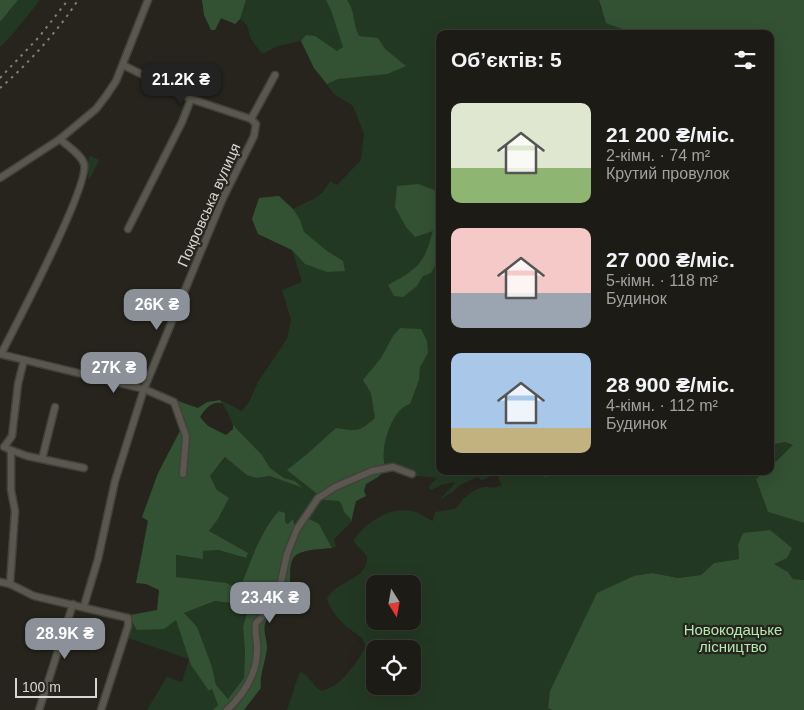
<!DOCTYPE html>
<html lang="uk">
<meta charset="utf-8">
<style>
body{margin:0;font-family:Arial,sans-serif;background:#292823;color:#f1f3f6;height:100vh;display:flex;flex-direction:column;font-size:19px;white-space:nowrap}
*{box-sizing:border-box;margin:0}
p{font-size:16px;color:#a0a1a1}
.icon{flex:none;width:28px;height:28px;fill:none;stroke:currentColor;stroke-width:2;stroke-linecap:round;stroke-linejoin:round}
.map{position:relative;flex:1;overflow:hidden}
.details{position:absolute;left:436px;top:30px;width:338px;height:445px;display:flex;flex-direction:column;background:#1c1b16;border-radius:10px;box-shadow:0 5px 20px #0002,0 0 0 1px #3a3935}
.details>*{flex:none}
.needle{width:32px;rotate:169deg}
.fabs{position:absolute;left:366px;top:575px;display:grid;gap:10px}
.fabs a{display:grid;place-items:center;width:55px;height:55px;border-radius:10px;background:#1c1b16;box-shadow:0 5px 20px #0002,0 0 0 1px #3a3935;font-size:25px}
.scale{position:absolute;left:15px;bottom:12px;width:82px;box-sizing:border-box;padding-left:5px;border:2px solid #d7d6d1;border-top:0;font-size:14px;line-height:18px;white-space:nowrap;color:#d7d6d1;-webkit-text-stroke:4px #26241d;paint-order:stroke}
.price{position:absolute;translate:-50% -42px;padding:0 11px;border-radius:10px;background:#8c9099;color:#fff;font-size:16px;line-height:32px;filter:drop-shadow(0 1px 2px #0008)}
.price::after{content:'';position:absolute;left:50%;top:30px;width:15px;height:11px;margin-left:-8px;background:inherit;clip-path:polygon(0 0,100% 0,50% 100%)}
.price.selected{background:#222;color:#fff}
ul{padding:0;list-style:none}
li{display:flex;align-items:center;gap:15px;height:125px;padding:0 15px}
li span{display:grid;place-items:center;flex:none;width:140px;height:100px;border-radius:10px;color:#555}
li>.icon{margin-inline-start:auto}
span .icon{width:60px;height:60px;fill:#fffc;stroke-width:1}
li b{font-size:21px}
h2{display:flex;justify-content:space-between;align-items:center;height:60px;padding:0 15px;font-size:21px}
.map>svg:first-child{display:block}
</style>
<div class="map">
<svg width="804" height="710" viewBox="0 0 804 710">
<rect width="100%" height="100%" fill="#26241d"/>
<!-- green -->
<g fill="#233823" fill-rule="evenodd">
<polygon points="18,0 40,0 11,36 0,47 0,22"/>
<path d="M202,0H599L601,10L622,29L623,34H440V471H493V475L482,480L477,477L458,486L453,492L440,499C445,493 452,488 455,482L441,485L431,490L428,487L437,478L417,476L412,478L409,474L393,469H386L378,477L366,484L364,491L366,496L356,501L351,522L334,539L336,547L332,548L319,524L300,527L294,524H288L271,520L263,533L239,589L248,597V611L243,626L245,652L244,678L228,700L216,685L212,667L184,613L215,601L231,603L176,577V555L203,559V551L218,550L245,558L248,554L209,531L218,519L229,498L217,490L210,476L226,457L257,478L270,476L302,487L295,481L284,478L270,468L262,455L233,425L227,411L220,400L242,411L249,402L258,382L287,339L291,320L282,290L302,282L292,250L258,234L252,219L259,198L279,196L293,209C312,198 318,202 330,181L337,185L361,160L364,134L353,106L334,94L314,68L301,41L278,46L262,54L251,39L247,25L240,19L235,24L221,18L215,30H211L204,15Z"/>
<polygon points="90,156 99,160 89,180 87,163"/>
<polygon points="785,442 795,445 783,454 770,467 770,445"/>
<path d="M500,471L518,473L520,471H529L546,477L563,471H765L756,479L768,512L804,523V580L793,579L788,572L738,545L739,559L714,563L701,575L678,578L652,573L548,707L552,710H287L299,674L301,672C310,676 313,687 322,691C339,685 343,679 354,665C358,659 368,649 364,642C361,635 349,630 344,624C336,617 330,608 327,599C336,580 369,580 367,556L354,542V539C369,521 391,505 416,512C421,514 428,519 433,521L435,512L455,509C462,500 473,488 485,487C492,487 495,489 502,485L499,479L498,473ZM375,584H412V621H375ZM375,649H412V686H375Z"/>
<polygon points="130,618 176,620 191,665 210,691 212,689 218,705 213,710 147,710 167,677 182,682 189,659 125,637"/>
</g>
<!-- forest -->
<g fill="#335133" fill-rule="evenodd">
<polygon points="0,0 18,0 0,22"/>
<polygon points="202,0 246,0 240,19 235,24 221,18 215,30 211,30 204,15"/>
<path d="M326,0H347C355,10 353,25 359,36L378,38L385,49L406,66L387,74L338,79L327,84L314,68L301,41L306,35L315,36L337,51L343,47L331,10Z"/>
<polygon points="599,0 804,0 804,523 768,512 756,479 765,471 770,471 770,467 793,445 785,442 770,445 770,34 623,34 622,29 606,23"/>
<path d="M418,184L440,192V256L431,273L423,276L417,286L403,297L394,296L388,285C401,278 419,269 425,254C429,247 430,239 433,231L415,237L406,227L395,207L397,186Z"/>
<polygon points="279,196 293,209 300,220 304,232 327,251 343,261 345,271 327,272 305,264 292,250 258,234 252,219 259,198"/>
<path d="M400,328L421,329L427,341L428,353L420,367L419,380L410,404C407,405 403,407 400,410C388,423 379,453 386,469L378,477L366,484L364,491L366,496L356,501L351,522L350,518L344,512L342,505L339,501L325,500L287,470L306,455L336,428C357,431 358,433 375,418L371,393L363,380L381,358L393,336Z"/>
<path d="M175,400L198,408L207,402L220,400L222,403C211,401 205,409 200,417L208,426L226,435L233,429V425L262,455L270,468L284,478L295,481L303,488L270,476L257,478L247,475L225,457L210,476L217,490L229,498L218,519L209,531L248,553L246,558L218,550L203,551V559L176,555V577L226,583L239,589C251,563 259,532 279,511L285,513V522L288,524L293,519L294,524L300,527L307,518L319,524L332,548C322,549 303,549 295,556C287,564 292,580 289,590C283,608 270,611 265,624C263,631 267,640 267,647C266,662 259,674 261,688L244,710H213L218,705L212,689L209,691L191,665L176,620L164,629L137,630L130,618V615L157,610L159,590L146,584L136,583L148,521L142,517L158,473L182,427ZM239,590L248,597V611L243,626L245,652L244,678L228,699L216,685L212,667L197,627L184,613L215,601L231,603L238,598Z"/>
<polygon points="529,471 563,471 546,477"/>
<polygon points="770,530 792,548 787,558 774,564 788,572 793,579 804,580 804,710 552,710 548,708 550,691 597,593 634,576 652,573 678,578 701,575 714,563 739,559 738,545 743,533"/>
</g>
<g fill="none" stroke-linecap="round" stroke-linejoin="round">
<!-- minor casing -->
<g stroke="#43413c" stroke-width="9">
<g id="minor">
<polyline points="123,65 191,99 251,119"/>
<polyline points="0,178 60,139 96,109 106,96 116,81 148,0"/>
<polyline points="128,229 182,122 191,99"/>
<polyline points="0,354 144,389 174,402 186,436 183,474"/>
<path d="M1,354C15,327 90,184 84,164C81,154 67,146 60,139"/>
<polyline points="4,447 12,436 18,384 24,360"/>
<polyline points="8,449 27,456 84,468"/>
<polyline points="42,459 55,407"/>
<polyline points="0,582 10,584 34,596 128,618 128,626 101,710"/>
<polyline points="10,584 15,511 11,490 11,451"/>
<polyline points="84,606 98,559 115,481 144,389 223,198 254,136 256,124 251,119 275,75"/>
<polyline points="39,710 73,604"/>
<path d="M227,710C243,695 257,674 257,651C258,641 254,633 256,623L267,612L276,598L279,591L287,554L297,529L318,498L335,487L372,471L393,467L412,474"/>
</g>
</g>
<!-- minor -->
<use href="#minor" stroke="#59574e" stroke-width="6"/>
<!-- rail -->
<g stroke="#82807a" stroke-width="2" stroke-dasharray="2.5 5" stroke-linecap="butt">
<polyline points="0,78 39,37 68,0"/>
<path d="M0,88C27,65 59,30 78,0"/>
</g>
</g>
<g text-anchor="middle" stroke-width="4.5" stroke-linejoin="round" paint-order="stroke">
<!-- street labels -->
<g font-size="15" fill="#d7d6d1" stroke="#26241d">
<text transform="translate(209 205) rotate(-66)" y="5">Покровська вулиця</text>
</g>
<!-- park labels -->
<g font-size="15" fill="#b3e9b2" stroke="#26241d">
<text x="733" y="635">Новокодацьке<tspan x="733" dy="17">лісництво</tspan></text>
</g>
</g>
</svg>
<div class="fabs">
<a><svg class="needle" viewBox="-14 -14 28 28"><path d="M0-13l5 13h-10z" fill="#e53935"/><path d="M0 13l5-13h-10z" fill="#a0a1a1"/></svg></a>
<a><svg class="icon" aria-label="locate" viewBox="0 0 24 24"><circle cx="12" cy="12" r="6"/><path d="M12 2v4M12 18v4M2 12h4M18 12h4"/></svg></a>
</div>
<div class="scale">100 m</div>
<b class="price selected" style="left:181px;top:106px">21.2K ₴</b>
<b class="price" style="left:157px;top:331px">26K ₴</b>
<b class="price" style="left:114px;top:394px">27K ₴</b>
<b class="price" style="left:270px;top:624px">23.4K ₴</b>
<b class="price" style="left:65px;top:660px">28.9K ₴</b>
<section class="details">
<h2>Об’єктів: 5<svg class="icon" aria-label="filters" viewBox="0 0 24 24"><path d="M4 7h16M4 17h16"/><circle cx="9" cy="7" r="2"/><circle cx="15" cy="17" r="2"/></svg></h2>
<ul>
<li><span style="background:linear-gradient(#dfe7d0 65%,#8fb573 0)"><svg class="icon" aria-label="home" viewBox="0 0 24 24"><path d="M3 11l9-7 9 7M6 9v11h12V9"/></svg></span><div><b>21 200 ₴/міс.</b><p>2-кімн. · 74 m²</p><p>Крутий провулок</p></div></li>
<li><span style="background:linear-gradient(#f6c9c9 65%,#9aa5b1 0)"><svg class="icon" aria-label="home" viewBox="0 0 24 24"><path d="M3 11l9-7 9 7M6 9v11h12V9"/></svg></span><div><b>27 000 ₴/міс.</b><p>5-кімн. · 118 m²</p><p>Будинок</p></div></li>
<li><span style="background:linear-gradient(#a9c7e8 75%,#c2b280 0)"><svg class="icon" aria-label="home" viewBox="0 0 24 24"><path d="M3 11l9-7 9 7M6 9v11h12V9"/></svg></span><div><b>28 900 ₴/міс.</b><p>4-кімн. · 112 m²</p><p>Будинок</p></div></li>
</ul>
</section>
</div>
